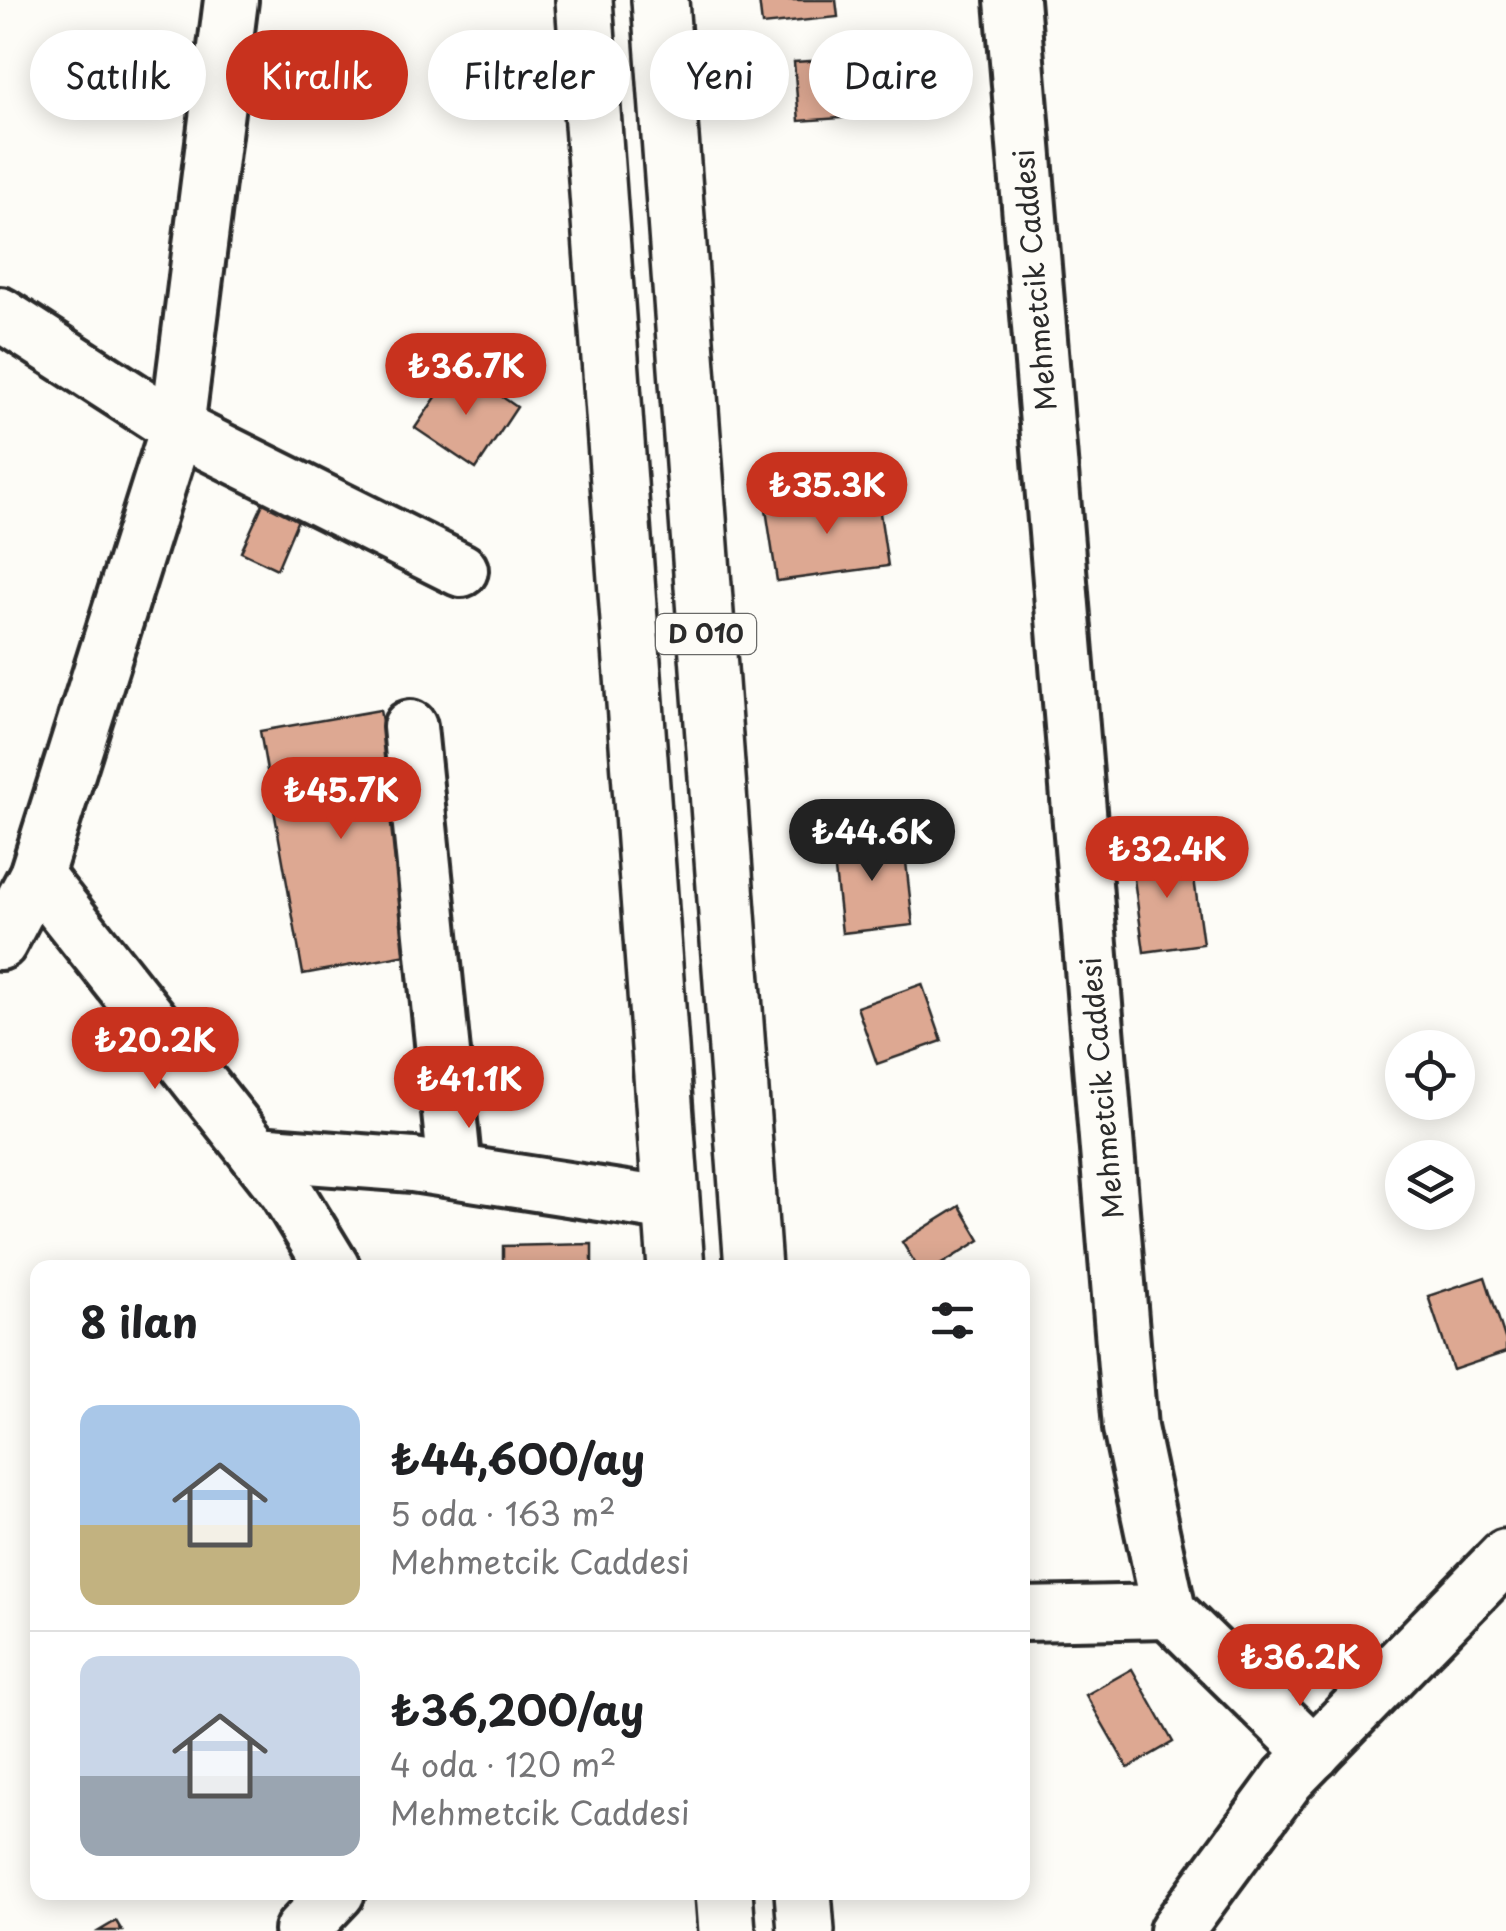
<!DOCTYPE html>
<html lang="tr">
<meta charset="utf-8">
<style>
body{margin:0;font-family:"Playpen Sans",sans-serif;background:#f2f2f2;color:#202124;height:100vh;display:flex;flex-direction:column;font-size:38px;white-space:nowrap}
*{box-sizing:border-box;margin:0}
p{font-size:32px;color:#757577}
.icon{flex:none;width:55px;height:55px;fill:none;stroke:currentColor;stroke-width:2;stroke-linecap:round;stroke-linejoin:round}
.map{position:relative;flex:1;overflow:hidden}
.side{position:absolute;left:30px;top:1260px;width:1000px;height:640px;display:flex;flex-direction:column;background:#fff;border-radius:20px;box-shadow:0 5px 25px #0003}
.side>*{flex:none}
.banner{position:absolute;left:30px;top:30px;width:1000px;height:90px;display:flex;gap:20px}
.tools{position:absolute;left:1385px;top:1030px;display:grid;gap:20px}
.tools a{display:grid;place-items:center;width:90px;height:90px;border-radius:50%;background:#fff;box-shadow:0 5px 25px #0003;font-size:50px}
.price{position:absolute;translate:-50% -85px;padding:0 22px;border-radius:35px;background:#c8321e;color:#fff;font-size:32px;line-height:65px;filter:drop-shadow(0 2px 5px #0008)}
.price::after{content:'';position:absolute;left:50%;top:60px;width:30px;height:22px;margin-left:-15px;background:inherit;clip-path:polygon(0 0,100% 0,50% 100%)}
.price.selected{background:#222;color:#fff}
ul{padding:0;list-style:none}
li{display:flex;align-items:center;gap:30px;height:250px;padding:0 50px}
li+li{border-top:2px solid #e0e0e0}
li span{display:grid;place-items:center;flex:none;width:280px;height:200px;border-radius:20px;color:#555}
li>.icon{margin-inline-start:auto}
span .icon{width:120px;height:120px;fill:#fffc;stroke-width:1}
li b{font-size:42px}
h2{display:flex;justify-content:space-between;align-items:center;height:120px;padding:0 50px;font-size:42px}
.pill{padding:0 35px;border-radius:45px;background:#fff;box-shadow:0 5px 25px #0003;font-size:35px;line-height:90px}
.pill.selected{background:#c8321e;color:#fff}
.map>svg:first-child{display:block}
</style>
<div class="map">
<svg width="1506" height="1931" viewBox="0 0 1506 1931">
<rect width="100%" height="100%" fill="#fdfcf7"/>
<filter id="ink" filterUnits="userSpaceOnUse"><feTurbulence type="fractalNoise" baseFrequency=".01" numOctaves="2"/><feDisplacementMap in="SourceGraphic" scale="20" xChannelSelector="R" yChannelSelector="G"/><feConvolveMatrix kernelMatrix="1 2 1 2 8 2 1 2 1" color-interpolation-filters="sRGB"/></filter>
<g filter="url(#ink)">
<!-- building -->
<g fill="#dda892" stroke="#2b2b2b" stroke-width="2.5">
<polygon points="759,0 836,0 838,17 762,25"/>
<polygon points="878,57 882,115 799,121 794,62"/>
<polygon points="457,366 517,407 476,469 415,428"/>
<polygon points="270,488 305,503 277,569 241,552"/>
<polygon points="877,493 888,566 777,581 766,509"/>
<polygon points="380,710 423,952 303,974 260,731"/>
<polygon points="903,835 913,925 842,933 832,843"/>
<polygon points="1190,849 1203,944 1144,952 1131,857"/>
<polygon points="922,984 942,1041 877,1064 857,1007"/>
<polygon points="960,1206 980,1240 935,1268 918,1268 902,1242"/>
<polygon points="592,1244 592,1268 503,1268 503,1246"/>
<polygon points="1485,1277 1506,1341 1506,1352 1453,1370 1428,1296"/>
<polygon points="1132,1669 1173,1742 1128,1768 1086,1695"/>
<polygon points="116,1921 122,1931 99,1931"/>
</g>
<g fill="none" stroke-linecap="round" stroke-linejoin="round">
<!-- minor casing -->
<g stroke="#2b2b2b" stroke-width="60">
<g id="minor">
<polyline points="1012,0 1130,1428 1169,1611 1314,1753"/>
<polyline points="0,314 177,428 461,570"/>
<polyline points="410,727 455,1171"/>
<polyline points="36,875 286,1191 333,1268"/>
<polyline points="0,943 36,875 177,428 231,0"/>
<polyline points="256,1153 413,1165 671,1205"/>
<polyline points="1022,1614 1169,1611"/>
<polyline points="301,1931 338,1892"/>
<polyline points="1176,1931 1288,1779 1506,1556"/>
</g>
</g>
<!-- highway casing -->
<g stroke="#2b2b2b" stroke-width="62">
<g id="highway">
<polyline points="584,0 676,1268"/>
<polyline points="660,0 753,1268"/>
<polyline points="724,1892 727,1931"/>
<polyline points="803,1892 806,1931"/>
</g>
</g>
<!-- minor -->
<use href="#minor" stroke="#fdfcf7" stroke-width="52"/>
<!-- highway -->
<use href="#highway" stroke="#fdfcf7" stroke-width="55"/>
</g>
</g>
<g text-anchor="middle" stroke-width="10" stroke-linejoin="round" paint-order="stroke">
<!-- shield labels -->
<rect fill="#fdfcf7" stroke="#6a6a68" stroke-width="2.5" x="656" y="614" width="100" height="40" rx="8"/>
<g font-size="25" font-weight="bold" fill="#2b2b2b">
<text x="706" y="643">D 010</text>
</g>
<!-- street labels -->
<g font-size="28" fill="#2b2b2b" stroke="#fdfcf7">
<text transform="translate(1035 280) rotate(-95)" y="10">Mehmetcik Caddesi</text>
<text transform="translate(1102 1088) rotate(-95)" y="10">Mehmetcik Caddesi</text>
</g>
</g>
</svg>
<div class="tools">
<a><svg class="icon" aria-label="locate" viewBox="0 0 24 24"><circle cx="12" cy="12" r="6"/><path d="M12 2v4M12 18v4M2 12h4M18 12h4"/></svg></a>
<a><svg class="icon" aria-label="layers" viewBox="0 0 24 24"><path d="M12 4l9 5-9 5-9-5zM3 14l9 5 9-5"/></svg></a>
</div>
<b class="price" style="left:466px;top:418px">₺36.7K</b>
<b class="price" style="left:827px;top:537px">₺35.3K</b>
<b class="price" style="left:341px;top:842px">₺45.7K</b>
<b class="price selected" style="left:872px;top:884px">₺44.6K</b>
<b class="price" style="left:1167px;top:901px">₺32.4K</b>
<b class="price" style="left:155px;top:1092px">₺20.2K</b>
<b class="price" style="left:469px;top:1131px">₺41.1K</b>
<b class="price" style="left:1300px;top:1709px">₺36.2K</b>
<div class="banner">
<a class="pill">Satılık</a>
<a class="pill selected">Kiralık</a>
<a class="pill">Filtreler</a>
<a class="pill">Yeni</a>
<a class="pill">Daire</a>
</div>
<section class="side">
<h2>8 ilan<svg class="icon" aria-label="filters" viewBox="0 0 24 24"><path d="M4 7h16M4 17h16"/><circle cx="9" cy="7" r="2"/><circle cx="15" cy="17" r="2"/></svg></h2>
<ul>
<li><span style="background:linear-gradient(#a9c7e8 60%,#c2b280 0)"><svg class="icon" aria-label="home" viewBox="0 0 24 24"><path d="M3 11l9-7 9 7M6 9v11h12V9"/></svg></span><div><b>₺44,600/ay</b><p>5 oda · 163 m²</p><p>Mehmetcik Caddesi</p></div></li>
<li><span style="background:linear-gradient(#c9d6e8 60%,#9aa5b1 0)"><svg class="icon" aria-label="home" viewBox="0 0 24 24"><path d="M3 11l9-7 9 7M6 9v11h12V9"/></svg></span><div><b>₺36,200/ay</b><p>4 oda · 120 m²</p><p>Mehmetcik Caddesi</p></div></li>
</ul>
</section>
</div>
